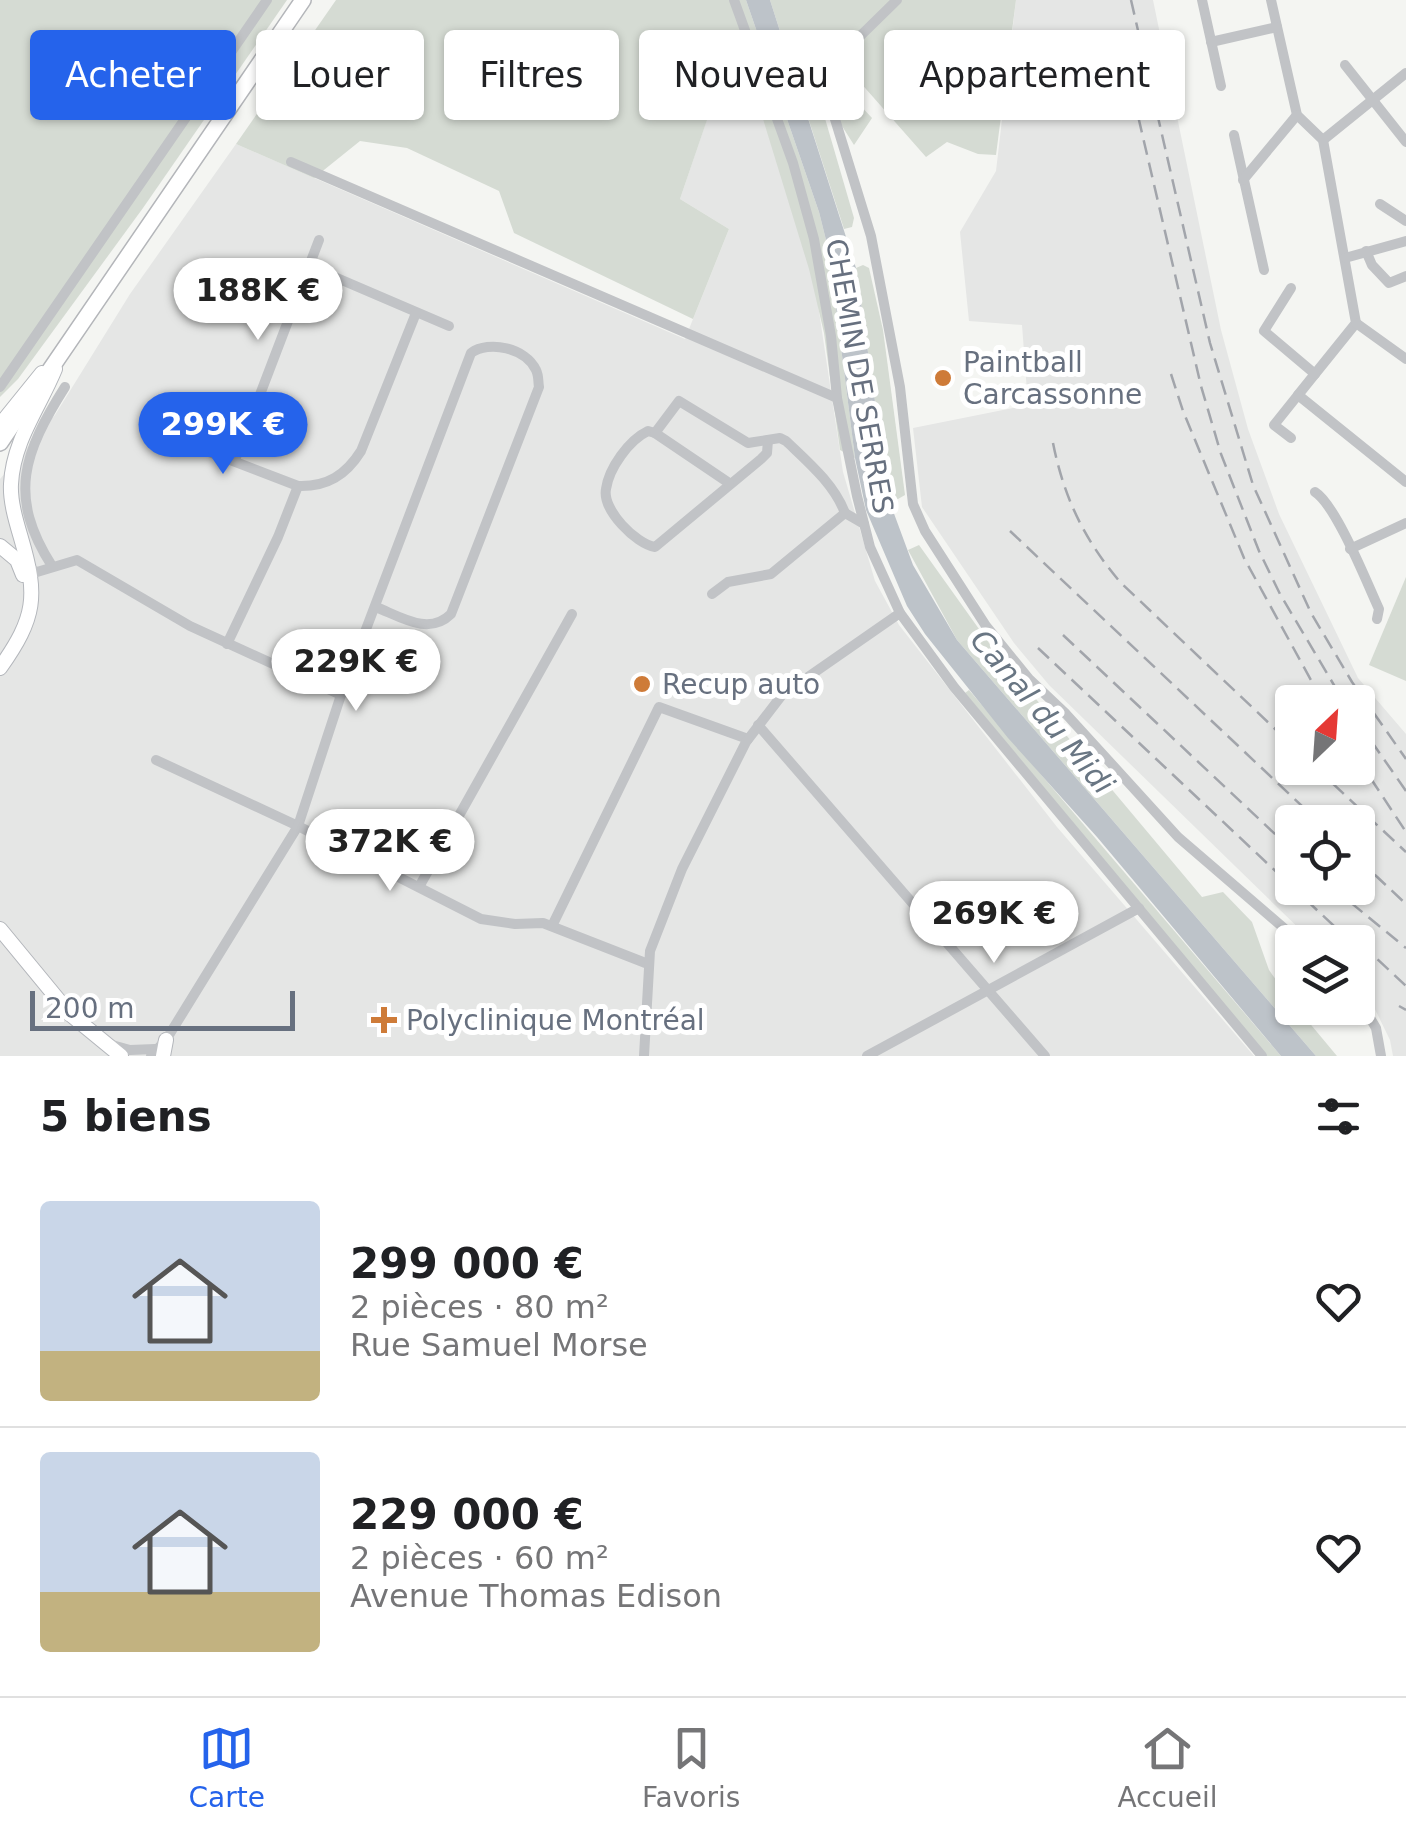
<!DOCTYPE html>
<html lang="fr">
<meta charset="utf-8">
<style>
body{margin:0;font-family:"DejaVu Sans",sans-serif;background:#f2f2f2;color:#202124;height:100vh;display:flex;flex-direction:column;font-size:38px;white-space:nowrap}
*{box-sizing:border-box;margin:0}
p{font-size:32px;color:#757577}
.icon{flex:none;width:55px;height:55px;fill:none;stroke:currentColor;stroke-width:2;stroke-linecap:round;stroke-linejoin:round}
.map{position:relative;height:1056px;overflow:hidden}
.drawer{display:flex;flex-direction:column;background:#fff;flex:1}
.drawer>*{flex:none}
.guide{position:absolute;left:30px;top:30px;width:1348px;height:90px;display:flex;gap:20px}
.needle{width:65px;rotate:25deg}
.buttons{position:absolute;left:1275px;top:685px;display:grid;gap:20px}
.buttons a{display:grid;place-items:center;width:100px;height:100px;border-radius:10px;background:#fff;box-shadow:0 2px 8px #0004;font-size:50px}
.scale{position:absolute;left:30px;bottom:25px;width:265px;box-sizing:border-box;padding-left:10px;border:5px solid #67707f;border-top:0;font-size:28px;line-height:35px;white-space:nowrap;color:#67707f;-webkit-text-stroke:8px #fff;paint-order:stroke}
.price{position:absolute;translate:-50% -85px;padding:0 22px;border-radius:35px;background:#fff;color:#222;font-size:32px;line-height:65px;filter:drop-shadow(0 2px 5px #0008)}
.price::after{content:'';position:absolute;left:50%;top:60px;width:30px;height:22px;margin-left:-15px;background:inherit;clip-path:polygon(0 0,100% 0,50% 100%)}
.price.current{background:#2563eb;color:#fff}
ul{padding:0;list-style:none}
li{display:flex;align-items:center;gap:30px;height:250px;padding:0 40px}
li+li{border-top:2px solid #e0e0e0}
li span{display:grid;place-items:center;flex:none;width:280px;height:200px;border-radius:10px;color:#555}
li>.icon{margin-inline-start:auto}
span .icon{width:120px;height:120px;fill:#fffc;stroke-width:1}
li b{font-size:42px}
h2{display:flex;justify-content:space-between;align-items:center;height:120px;padding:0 40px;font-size:42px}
.pill{padding:0 35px;border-radius:10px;background:#fff;box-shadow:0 2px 8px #0004;font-size:35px;line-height:90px}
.pill.current{background:#2563eb;color:#fff}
.tab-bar{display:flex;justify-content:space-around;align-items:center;height:140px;border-top:2px solid #e0e0e0;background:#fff;font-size:28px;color:#757577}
.tab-bar a{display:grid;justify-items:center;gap:5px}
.tab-bar .current{color:#2563eb}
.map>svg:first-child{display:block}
</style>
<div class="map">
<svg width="1406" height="1056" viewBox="0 0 1406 1056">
<rect width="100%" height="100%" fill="#f4f5f2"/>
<!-- built -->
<g fill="#e5e6e5" fill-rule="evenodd">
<path d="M1016,0H1153L1221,330L1248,429L1279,514L1358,678L1406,734V1056H1393L1390,1040L1370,999L1358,986V942H1313L1049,685L1014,643L922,507L913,428L1028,405L1022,325L969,321L960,232L996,171ZM1292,702H1358V768H1292ZM1292,822H1358V888H1292Z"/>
<polygon points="720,81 764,103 808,238 843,472 875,581 899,625 1057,827 1254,1056 0,1056 0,479 55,415 130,294 236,144 685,339 729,229 680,199"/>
</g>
<!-- green -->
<g fill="#d5dbd3">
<polygon points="0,0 287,0 143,208 18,379 0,397"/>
<polygon points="336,0 746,0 819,212 829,252 855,458 840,450 824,333 809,269 759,106 739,90 720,82 680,199 729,229 693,319 514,233 499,191 407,148 360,141 314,178 236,144"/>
<polygon points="770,0 1016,0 996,155 978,154 947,142 926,157 851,72 857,102 872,118 854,145 830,107 824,115 854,218 852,227 844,229"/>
<polygon points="863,265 869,268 883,330 905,495 898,499 888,495 856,268"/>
<polygon points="919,545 989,643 1202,897 1223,892 1252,922 1269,970 1292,1002 1292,1008 1297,1008 1337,1056 1316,1056 957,640 908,550"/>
<polygon points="1406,577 1406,681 1369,665"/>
<polygon points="969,690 1281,1056 1267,1056 965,693"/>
</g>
<!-- water -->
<polygon fill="#bdc3c9" points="746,0 770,0 856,268 889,500 913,565 957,640 1316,1056 1281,1056 1097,837 1008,738 925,634 907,606 866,510 855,458 829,252 819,212"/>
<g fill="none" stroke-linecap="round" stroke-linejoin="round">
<!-- secondary casing -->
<g stroke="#b3b6bb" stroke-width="16">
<g id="secondary">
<polyline points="0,425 42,373"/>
<polyline points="0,546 17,560 23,575"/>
<path d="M0,668C36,617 38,596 21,538C16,521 10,501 11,484C13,441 39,408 55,369"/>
<polyline points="0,929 70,1014 121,1056"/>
<polyline points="163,1056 166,1040"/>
</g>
</g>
<!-- primary casing -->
<g stroke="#b4b6ba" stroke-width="18">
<polyline id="primary" points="0,443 303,0"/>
</g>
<!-- street -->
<g stroke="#c1c3c6" stroke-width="10">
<polyline points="734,0 793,163 814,239 831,336 837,398 857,496 870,547 900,613 954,687 1262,1056"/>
<polyline points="897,0 850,46 834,116 871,236 900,387 913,504 925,531 986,626 1029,679 1066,714 1178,837 1300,942"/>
<polyline points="1202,0 1221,86"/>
<polyline points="1271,0 1297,115 1323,140 1356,323 1298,395 1406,482"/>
<polyline points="1211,42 1277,27"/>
<polyline points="1345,65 1406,142"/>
<polyline points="1234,135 1264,270"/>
<polyline points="1323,140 1406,73"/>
<polyline points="291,162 837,398"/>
<polyline points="1243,180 1297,115"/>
<polyline points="1380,204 1406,221"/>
<polyline points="1366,251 1372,265 1389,283 1406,276"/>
<polyline points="1345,258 1406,241"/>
<polyline points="309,266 449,326"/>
<polyline points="1291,288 1264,331 1315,374"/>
<polyline points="1356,323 1406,359"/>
<polyline points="0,387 267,0"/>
<path d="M160,433L298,486C327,487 346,475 361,451L416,313"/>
<path d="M655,433L648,431C629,440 609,468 606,489C602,510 636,544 655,547L761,459L767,453L768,440"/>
<polyline points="1291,438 1274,425 1298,395"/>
<polyline points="235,460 319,240"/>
<path d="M729,483L655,433L679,401L748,443L780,438L786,441C808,462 834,484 845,513"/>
<path d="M1315,492C1336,505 1367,583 1379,609L1377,619"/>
<polyline points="1350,549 1406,523"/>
<path d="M52,566C7,496 24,452 65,387"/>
<polyline points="30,569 37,572 77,560 190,626 341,695"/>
<polyline points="712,594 728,582 771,574 845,513 864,524"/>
<polyline points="227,644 278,537 298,486"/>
<polyline points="758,725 1045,1056"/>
<polyline points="156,760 298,826 481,919 515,924 543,923 648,964"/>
<polyline points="419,887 572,614"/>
<polyline points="552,926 659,707 748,739"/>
<polyline points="1358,998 1376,1028 1381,1056"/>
<polyline points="112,1045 130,1050 155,1049"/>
<path d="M151,1056L166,1040L298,826L341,695L471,353C489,340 526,348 536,370C539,376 538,382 539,387L451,614C429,636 401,617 376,607"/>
<polyline points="644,1056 650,951 682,869 746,742 782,695 900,613"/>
<polyline points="867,1056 1139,908"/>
</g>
<!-- secondary -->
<use href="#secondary" stroke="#fff" stroke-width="14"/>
<!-- primary -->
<use href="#primary" stroke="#fff" stroke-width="15"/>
<!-- rail -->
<g stroke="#a2a5ab" stroke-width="2.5" stroke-dasharray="15 8" stroke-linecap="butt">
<polyline points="1131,0 1210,343 1253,485 1311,613 1352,682 1406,759"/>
<polyline points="1128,73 1201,386 1221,454 1259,551 1280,594 1344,702"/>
<polyline points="1171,374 1183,411 1244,558 1323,702"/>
<path d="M1053,443C1064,498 1084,539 1120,582L1292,745"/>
<polyline points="1010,531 1319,822"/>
<polyline points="1063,635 1292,850"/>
<polyline points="1038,648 1351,942"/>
<polyline points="1358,722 1406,791"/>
<polyline points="1358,759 1406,832"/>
<polyline points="1316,768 1406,852"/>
<polyline points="1358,859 1406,904"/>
<polyline points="1333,888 1406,948"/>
<polyline points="1344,928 1406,986"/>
<polyline points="1399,1006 1406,1010"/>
</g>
</g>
<!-- markers -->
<g fill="#ce7b38" stroke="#fff" stroke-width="4">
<circle cx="943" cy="378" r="10"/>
<circle cx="642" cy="684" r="10"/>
<path d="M379 1005h10v10h10v10h-10v10h-10v-10h-10v-10h10z"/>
</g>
<g text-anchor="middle" stroke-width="10" stroke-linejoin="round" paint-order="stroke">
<!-- poi labels -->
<g font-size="28" fill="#67707f" stroke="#fff" text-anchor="start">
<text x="963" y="372">Paintball<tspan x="963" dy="32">Carcassonne</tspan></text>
<text x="662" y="694">Recup auto</text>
<text x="406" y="1030">Polyclinique Montréal</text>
</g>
<!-- street labels -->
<g font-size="28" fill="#67707f" stroke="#fff">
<text transform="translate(860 376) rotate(80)" y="10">CHEMIN DE SERRES</text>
</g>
<!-- water labels -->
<g font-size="30" font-style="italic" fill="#697683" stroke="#fff">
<text transform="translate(1042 712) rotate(50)" y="10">Canal du Midi</text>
</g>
</g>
</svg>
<div class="buttons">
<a><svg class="needle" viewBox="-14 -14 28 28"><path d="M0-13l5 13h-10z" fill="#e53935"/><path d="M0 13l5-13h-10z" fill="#757577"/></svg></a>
<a><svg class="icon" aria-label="locate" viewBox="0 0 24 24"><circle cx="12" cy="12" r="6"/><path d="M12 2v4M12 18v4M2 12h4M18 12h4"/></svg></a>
<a><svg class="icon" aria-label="layers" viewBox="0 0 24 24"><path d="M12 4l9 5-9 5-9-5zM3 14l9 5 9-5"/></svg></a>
</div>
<div class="scale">200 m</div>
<b class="price" style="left:258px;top:343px">188K €</b>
<b class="price current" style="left:223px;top:477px">299K €</b>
<b class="price" style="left:356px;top:714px">229K €</b>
<b class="price" style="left:390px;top:894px">372K €</b>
<b class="price" style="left:994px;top:966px">269K €</b>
<div class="guide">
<a class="pill current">Acheter</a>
<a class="pill">Louer</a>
<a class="pill">Filtres</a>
<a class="pill">Nouveau</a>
<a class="pill">Appartement</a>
</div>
</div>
<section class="drawer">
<h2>5 biens<svg class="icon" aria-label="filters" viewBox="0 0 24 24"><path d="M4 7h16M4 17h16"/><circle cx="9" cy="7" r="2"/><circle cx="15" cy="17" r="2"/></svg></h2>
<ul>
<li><span style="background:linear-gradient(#c9d6e8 75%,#c2b280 0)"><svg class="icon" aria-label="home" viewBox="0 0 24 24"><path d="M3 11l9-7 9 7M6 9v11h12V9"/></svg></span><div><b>299 000 €</b><p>2 pièces · 80 m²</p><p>Rue Samuel Morse</p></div><svg class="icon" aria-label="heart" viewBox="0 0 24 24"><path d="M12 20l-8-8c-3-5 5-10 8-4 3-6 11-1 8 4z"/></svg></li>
<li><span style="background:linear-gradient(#c9d6e8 70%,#c2b280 0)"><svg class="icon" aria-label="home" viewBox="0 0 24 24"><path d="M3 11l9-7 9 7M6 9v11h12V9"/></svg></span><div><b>229 000 €</b><p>2 pièces · 60 m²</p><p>Avenue Thomas Edison</p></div><svg class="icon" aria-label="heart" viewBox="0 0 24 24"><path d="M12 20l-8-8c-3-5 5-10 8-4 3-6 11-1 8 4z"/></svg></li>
</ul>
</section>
<nav class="tab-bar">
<a class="current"><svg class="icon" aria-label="map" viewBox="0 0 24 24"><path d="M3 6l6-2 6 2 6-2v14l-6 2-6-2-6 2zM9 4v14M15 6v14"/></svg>Carte</a>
<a><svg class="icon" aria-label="saved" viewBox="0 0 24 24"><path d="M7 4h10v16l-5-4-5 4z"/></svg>Favoris</a>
<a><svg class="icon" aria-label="home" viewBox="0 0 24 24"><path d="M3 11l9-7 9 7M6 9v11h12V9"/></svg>Accueil</a>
</nav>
